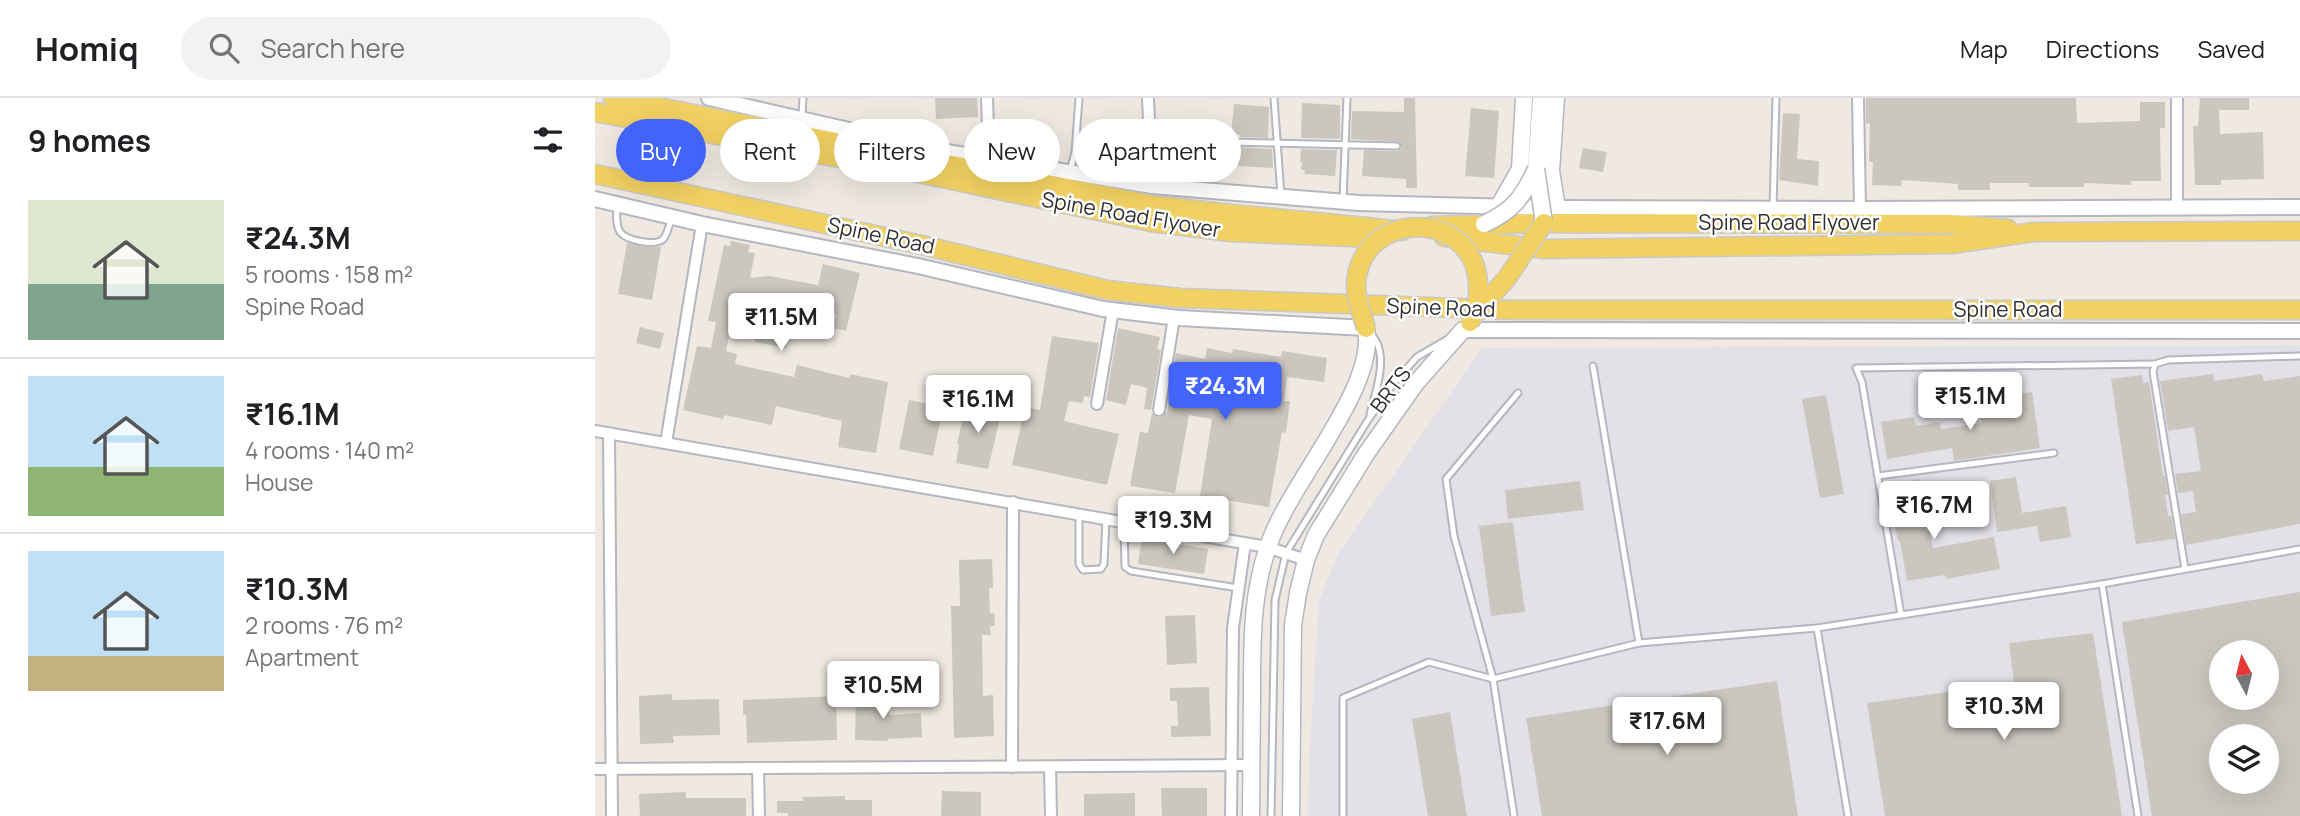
<!DOCTYPE html>
<meta charset="utf-8">
<style>
body{margin:0;font-family:Manrope,sans-serif;background:#f2f2f2;color:#202124;height:100vh;display:flex;flex-direction:column;font-size:26px;white-space:nowrap}
*{box-sizing:border-box;margin:0}
p{font-size:23px;color:#757577}
.icon{flex:none;width:38px;height:38px;fill:none;stroke:currentColor;stroke-width:2;stroke-linecap:round;stroke-linejoin:round}
.map{position:relative;flex:1;overflow:hidden}
.sheet{display:flex;flex-direction:column;background:#fff;width:595px}
.sheet>*{flex:none}
.hud{position:absolute;left:21px;top:21px;width:665px;height:63px;display:flex;gap:14px}
.needle{width:46px;rotate:353deg}
.fabs{position:absolute;left:1614px;top:542px;display:grid;gap:14px}
.fabs a{display:grid;place-items:center;width:70px;height:70px;border-radius:50%;background:#fff;box-shadow:0 7px 28px #0002;font-size:35px}
.price{position:absolute;translate:-50% -60px;padding:0 16px;border-radius:7px;background:#fff;color:#222;font-size:23px;line-height:46px;filter:drop-shadow(0 2px 4px #0008)}
.price::after{content:'';position:absolute;left:50%;top:42px;width:21px;height:16px;margin-left:-10px;background:inherit;clip-path:polygon(0 0,100% 0,50% 100%)}
.price.active{background:#4264fb;color:#fff}
ul{padding:0;list-style:none}
li{display:flex;align-items:center;gap:21px;height:175px;padding:0 28px}
li+li{border-top:2px solid #e0e0e0}
li span{display:grid;place-items:center;flex:none;width:196px;height:140px;border-radius:0px;color:#555}
li>.icon{margin-inline-start:auto}
span .icon{width:84px;height:84px;fill:#fffc;stroke-width:1}
li b{font-size:30px}
h2{display:flex;justify-content:space-between;align-items:center;height:84px;padding:0 28px;font-size:30px}
.chip{padding:0 24px;border-radius:32px;background:#fff;box-shadow:0 7px 28px #0002;font-size:24px;line-height:63px}
.chip.active{background:#4264fb;color:#fff}
header{display:flex;align-items:center;gap:42px;box-sizing:border-box;height:98px;padding:0 35px;background:#fff;border-bottom:2px solid #e0e0e0}
header strong{font-size:33px}
nav{display:flex;gap:38px;margin-inline-start:auto;font-size:24px}
.search{width:490px;height:63px;background:#f2f2f2;display:flex;align-items:center;gap:18px;box-sizing:border-box;padding:0 24px;border-radius:38px;color:#757577;font-size:26px}
main{display:flex;flex:1;min-height:0}
.map>svg:first-child{display:block}
</style>
<header>
<strong>Homiq</strong>
<div class="search"><svg class="icon" aria-label="search" viewBox="0 0 24 24"><circle cx="10" cy="10" r="6"/><path d="M15 15l6 6"/></svg>Search here</div>
<nav><a>Map</a><a>Directions</a><a>Saved</a></nav>
</header>
<main>
<section class="sheet">
<h2>9 homes<svg class="icon" aria-label="filters" viewBox="0 0 24 24"><path d="M4 7h16M4 17h16"/><circle cx="9" cy="7" r="2"/><circle cx="15" cy="17" r="2"/></svg></h2>
<ul>
<li><span style="background:linear-gradient(#dfe7d0 60%,#7fa58c 0)"><svg class="icon" aria-label="home" viewBox="0 0 24 24"><path d="M3 11l9-7 9 7M6 9v11h12V9"/></svg></span><div><b>₹24.3M</b><p>5 rooms · 158 m²</p><p>Spine Road</p></div></li>
<li><span style="background:linear-gradient(#bfe0f5 65%,#8fb573 0)"><svg class="icon" aria-label="home" viewBox="0 0 24 24"><path d="M3 11l9-7 9 7M6 9v11h12V9"/></svg></span><div><b>₹16.1M</b><p>4 rooms · 140 m²</p><p>House</p></div></li>
<li><span style="background:linear-gradient(#bfe0f5 75%,#c2b280 0)"><svg class="icon" aria-label="home" viewBox="0 0 24 24"><path d="M3 11l9-7 9 7M6 9v11h12V9"/></svg></span><div><b>₹10.3M</b><p>2 rooms · 76 m²</p><p>Apartment</p></div></li>
</ul>
</section>
<div class="map">
<svg width="1705" height="718" viewBox="0 0 1705 718">
<rect width="100%" height="100%" fill="#efe9e1"/>
<!-- industrial -->
<path fill="#e3e1e8" fill-rule="evenodd" d="M1705,247V718H713L714,665L724,502L743,456L887,250ZM1626,555H1671V600H1626ZM1626,639H1671V684H1626Z"/>
<!-- building -->
<g fill="#cbc7bf" fill-rule="evenodd">
<polygon points="340,0 382,0 383,19 341,21"/>
<polygon points="809,0 820,0 822,90 811,90 811,81 767,78 769,52 803,53 807,50 805,44 756,41 757,13 809,14"/>
<polygon points="1271,0 1481,0 1482,25 1545,23 1545,4 1570,4 1570,30 1565,30 1566,83 1536,83 1536,87 1489,85 1489,89 1434,89 1434,85 1395,85 1395,92 1363,92 1363,86 1307,82 1306,88 1277,87 1278,64 1274,64 1275,26 1271,25"/>
<polygon points="1605,0 1654,0 1654,12 1624,12 1625,36 1668,34 1669,81 1626,82 1626,87 1600,87 1598,28 1603,28"/>
<polygon points="707,5 745,7 745,41 706,40"/>
<polygon points="639,6 674,9 673,40 645,39 645,37 636,36"/>
<polygon points="876,10 904,13 899,80 870,78"/>
<polygon points="1188,15 1205,16 1202,61 1224,63 1223,88 1184,82"/>
<polygon points="644,49 677,51 678,70 643,68"/>
<polygon points="988,50 1012,54 1008,74 984,70"/>
<polygon points="706,51 742,52 740,78 709,76 710,72 706,72 707,64 705,64"/>
<polygon points="136,143 155,147 153,154 160,155 155,180 174,178 223,187 228,166 265,175 251,233 238,230 241,217 199,208 191,250 160,244 161,234 136,229 131,253 142,256 140,266 199,279 202,267 254,280 255,276 293,284 281,355 243,349 247,323 181,308 177,327 129,317 128,321 88,312 102,248 116,250 121,224 113,223 129,147 135,148"/>
<polygon points="32,145 51,149 66,149 57,202 23,196"/>
<polygon points="45,229 69,235 65,251 41,245"/>
<polygon points="523,230 565,239 562,251 566,252 556,312 549,311 552,290 536,286 531,307 511,302"/>
<polygon points="457,238 504,245 495,299 489,298 488,305 474,303 469,323 524,336 512,387 417,367 430,309 445,312"/>
<path d="M612,250L637,255L638,251L686,259L687,253L732,260L729,284L692,279L689,303H695L691,335L687,334L674,409L605,398L617,321L594,317L580,395L535,388L545,334L553,335L557,315L563,320L572,314L581,255L610,261ZM622,267L643,270L637,306L615,302Z"/>
<polygon points="1618,276 1619,283 1667,276 1669,283 1705,278 1705,426 1591,447 1586,416 1601,414 1598,393 1583,395 1580,376 1606,373 1599,329 1573,333 1565,283"/>
<polygon points="1547,277 1548,285 1554,284 1568,378 1570,378 1573,397 1570,397 1573,418 1576,418 1580,441 1541,446 1516,281"/>
<polygon points="1437,294 1445,350 1359,363 1357,350 1292,361 1286,324 1319,319 1321,328 1345,324 1346,331 1387,325 1383,302"/>
<polygon points="1231,297 1249,396 1225,400 1207,301"/>
<polygon points="314,302 348,309 338,358 304,351"/>
<polygon points="372,303 404,310 402,320 405,320 393,371 361,365 364,347 362,346"/>
<polygon points="1421,379 1427,415 1471,408 1476,439 1445,444 1442,428 1402,434 1395,383"/>
<polygon points="1324,381 1338,450 1399,439 1405,471 1351,481 1350,477 1312,483 1305,443 1303,443 1291,388"/>
<polygon points="985,383 989,412 913,421 910,392"/>
<polygon points="918,424 930,514 896,518 884,428"/>
<polygon points="547,440 613,451 609,476 543,466"/>
<polygon points="397,461 398,490 394,490 395,515 399,515 400,528 395,528 396,537 387,537 388,598 398,597 399,638 359,640 356,508 365,508 364,462"/>
<path d="M1705,494V718H1557L1527,524ZM1626,555H1671V600H1626ZM1626,639H1671V684H1626Z"/>
<polygon points="600,517 602,565 572,567 570,518"/>
<polygon points="1498,535 1527,718 1290,718 1272,605 1419,585 1414,545"/>
<polygon points="1182,583 1203,718 947,718 931,620"/>
<polygon points="614,589 616,638 576,639 576,628 583,628 582,603 575,603 575,590"/>
<polygon points="77,596 77,602 124,601 125,637 78,638 79,645 45,646 44,598"/>
<polygon points="261,596 295,598 294,617 326,615 327,639 293,641 293,643 260,642"/>
<polygon points="241,598 242,642 152,645 151,617 148,617 148,602"/>
<polygon points="855,614 872,718 833,718 817,621"/>
<polygon points="566,690 612,690 612,718 567,718"/>
<polygon points="347,693 386,694 386,718 346,718"/>
<polygon points="91,694 91,700 151,700 151,718 45,718 44,696"/>
<polygon points="540,695 540,718 489,718 489,696"/>
<polygon points="250,698 250,702 277,702 277,718 193,718 193,715 182,715 182,703 208,703 208,699"/>
</g>
<g fill="none" stroke-linecap="round" stroke-linejoin="round">
<!-- service casing -->
<g stroke="#b4b7c1" stroke-width="9">
<g id="service">
<polyline points="679,0 686,98"/>
<polyline points="207,18 208,0"/>
<polyline points="636,44 802,48"/>
<polyline points="475,73 480,54 484,0"/>
<polyline points="748,102 752,0"/>
<path d="M22,106C22,115 20,126 25,134C31,142 58,148 67,142C72,138 74,128 76,122"/>
<polyline points="1178,110 1181,0"/>
<polyline points="998,268 1044,545"/>
<path d="M775,316C781,292 795,256 776,236"/>
<polyline points="1283,378 1459,355"/>
<polyline points="484,416 484,466 488,472 506,471 509,466 511,421"/>
<polyline points="529,424 530,469 536,473 643,490"/>
<polyline points="1590,471 1558,274 1560,266 1573,262 1705,258"/>
<polyline points="1507,486 1543,718"/>
<polyline points="1306,517 1267,284 1261,270 1560,266"/>
<polyline points="1222,530 1253,718"/>
<polyline points="898,581 859,438 851,381 923,295"/>
<polyline points="676,718 680,502 691,455 773,322 798,286 822,259 853,241"/>
<polyline points="748,718 748,600 834,564 898,581"/>
<polyline points="919,718 898,581 1044,545 1222,530 1507,486 1705,451"/>
</g>
</g>
<!-- minor casing -->
<g stroke="#b4b7c1" stroke-width="14">
<g id="minor">
<polyline points="392,0 394,61"/>
<polyline points="553,0 557,88"/>
<polyline points="1263,0 1265,111"/>
<polyline points="1582,0 1582,110"/>
<polyline points="502,306 518,212"/>
<polyline points="564,312 579,220"/>
<polyline points="0,333 672,449 711,462"/>
<polyline points="14,335 17,718"/>
<polyline points="71,345 107,126"/>
<polyline points="417,669 418,404"/>
<polyline points="455,669 456,718"/>
<polyline points="163,670 164,718"/>
<polyline points="0,671 656,667"/>
<polyline points="636,718 638,530 650,445"/>
</g>
</g>
<!-- tertiary casing -->
<g stroke="#b4b7c1" stroke-width="18">
<g id="tertiary">
<polyline points="114,0 346,53 557,88 764,105 962,110 1265,111 1705,109"/>
<polyline points="0,101 107,126 323,168 508,211 584,220 771,230"/>
<polyline points="868,232 1705,233"/>
</g>
</g>
<!-- secondary casing -->
<g stroke="#b4b7c1" stroke-width="19">
<g id="secondary">
<polyline points="961,0 956,73 962,110"/>
<polyline points="941,71 946,0"/>
<polyline points="904,108 925,71 929,0"/>
<path d="M656,718C656,676 657,633 657,591C657,542 657,495 673,449C693,386 783,290 771,230"/>
<polyline points="696,718 698,527 703,495 711,462 721,437 771,356 821,285 868,232"/>
</g>
</g>
<!-- primary casing -->
<g stroke="#c9c9c9" stroke-width="21">
<g id="primary">
<path d="M18,0L558,107C641,118 724,123 807,133"/>
<polyline points="0,14 314,73 556,124 636,134 779,140"/>
<polyline points="0,76 327,147 512,192 585,200 918,212 1705,212"/>
<polyline points="836,128 949,125 1355,126 1413,131"/>
<polyline points="849,139 949,151 1357,146 1439,134 1705,133"/>
</g>
</g>
<!-- service -->
<use href="#service" stroke="#fff" stroke-width="5"/>
<!-- minor -->
<use href="#minor" stroke="#fff" stroke-width="10"/>
<!-- tertiary -->
<use href="#tertiary" stroke="#fff" stroke-width="14"/>
<!-- secondary -->
<use href="#secondary" stroke="#fff" stroke-width="16"/>
<!-- primary -->
<use href="#primary" stroke="#f2d163" stroke-width="18"/>
<!-- secondary-bridge casing -->
<g stroke="#b4b7c1" stroke-width="19" stroke-linecap="butt">
<g id="secondary-bridge">
<polyline points="941,71 949,125"/>
<path d="M889,126C918,113 928,99 941,71"/>
</g>
</g>
<!-- primary-bridge casing -->
<g stroke="#c9c9c9" stroke-width="21" stroke-linecap="butt">
<g id="primary-bridge">
<polyline points="881,215 912,180 949,125"/>
<path d="M771,230C767,216 761,202 761,188C763,113 875,108 883,183C884,198 883,212 875,224"/>
</g>
</g>
<!-- secondary-bridge -->
<use href="#secondary-bridge" stroke="#fff" stroke-width="16"/>
<!-- primary-bridge -->
<use href="#primary-bridge" stroke="#f2d163" stroke-width="18"/>
</g>
<g text-anchor="middle" stroke-width="5" stroke-linejoin="round" paint-order="stroke">
<!-- street labels -->
<g font-size="21" fill="#2e2e2e" stroke="#fff">
<text transform="translate(536 117) rotate(10)" y="7">Spine Road Flyover</text>
<text x="1194" y="132">Spine Road Flyover</text>
<text transform="translate(286 138) rotate(12)" y="7">Spine Road</text>
<text transform="translate(846 210) rotate(2)" y="7">Spine Road</text>
<text x="1413" y="219">Spine Road</text>
<text transform="translate(796 292) rotate(-53)" y="7">BRTS</text>
</g>
</g>
</svg>
<div class="fabs">
<a><svg class="needle" viewBox="-14 -14 28 28"><path d="M0-13l5 13h-10z" fill="#e53935"/><path d="M0 13l5-13h-10z" fill="#757577"/></svg></a>
<a><svg class="icon" aria-label="layers" viewBox="0 0 24 24"><path d="M12 4l9 5-9 5-9-5zM3 14l9 5 9-5"/></svg></a>
</div>
<b class="price" style="left:186px;top:255px">₹11.5M</b>
<b class="price active" style="left:630px;top:324px">₹24.3M</b>
<b class="price" style="left:1375px;top:334px">₹15.1M</b>
<b class="price" style="left:383px;top:337px">₹16.1M</b>
<b class="price" style="left:1339px;top:443px">₹16.7M</b>
<b class="price" style="left:578px;top:458px">₹19.3M</b>
<b class="price" style="left:288px;top:623px">₹10.5M</b>
<b class="price" style="left:1409px;top:644px">₹10.3M</b>
<b class="price" style="left:1072px;top:659px">₹17.6M</b>
<div class="hud">
<a class="chip active">Buy</a>
<a class="chip">Rent</a>
<a class="chip">Filters</a>
<a class="chip">New</a>
<a class="chip">Apartment</a>
</div>
</div>
</main>
